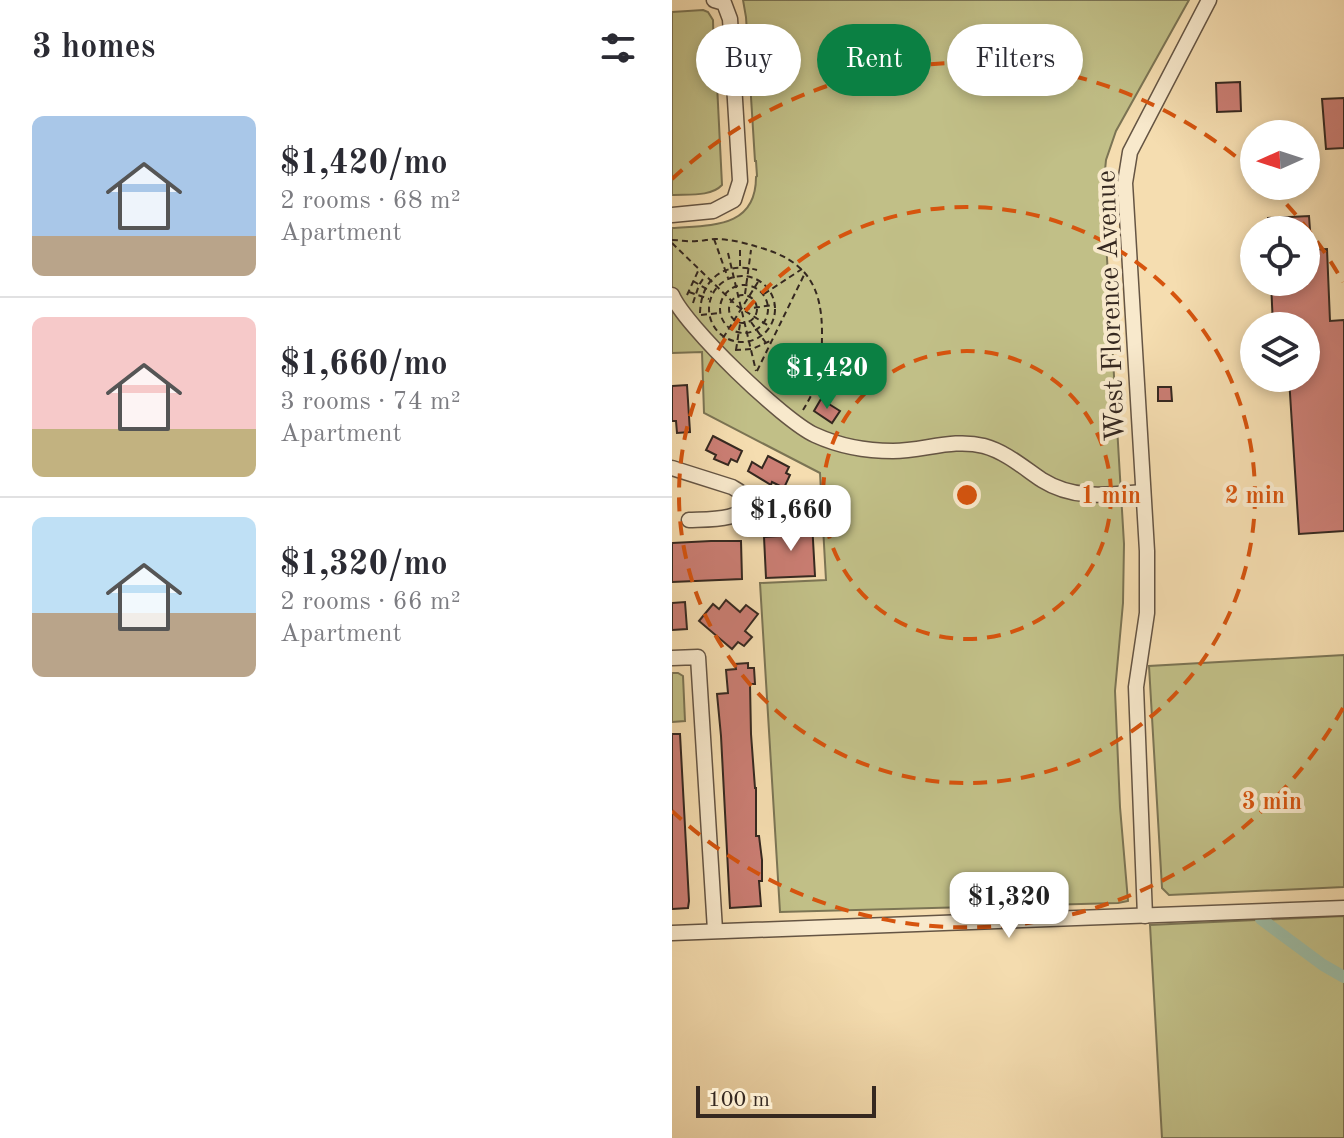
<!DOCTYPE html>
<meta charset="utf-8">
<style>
body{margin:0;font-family:"Old Standard TT",serif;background:#f7f7f7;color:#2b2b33;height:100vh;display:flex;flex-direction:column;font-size:30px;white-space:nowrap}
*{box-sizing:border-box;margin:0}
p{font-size:26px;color:#7c7c81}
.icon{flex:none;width:44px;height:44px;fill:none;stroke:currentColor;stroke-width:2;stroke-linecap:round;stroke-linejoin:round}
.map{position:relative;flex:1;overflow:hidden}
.sheet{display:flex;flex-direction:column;background:#fff;width:672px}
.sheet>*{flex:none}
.guide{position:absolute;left:24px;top:24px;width:528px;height:72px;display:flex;gap:16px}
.needle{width:52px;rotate:267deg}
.buttons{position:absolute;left:568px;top:120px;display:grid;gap:16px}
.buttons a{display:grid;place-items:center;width:80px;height:80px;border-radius:50%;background:#fff;box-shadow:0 4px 12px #0003;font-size:40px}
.scale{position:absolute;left:24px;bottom:20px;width:180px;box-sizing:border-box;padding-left:8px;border:4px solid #352820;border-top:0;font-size:22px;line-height:28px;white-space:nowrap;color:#352820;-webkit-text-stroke:6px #f8e9cc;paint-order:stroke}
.price{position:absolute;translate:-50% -68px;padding:0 18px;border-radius:16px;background:#fff;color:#222;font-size:26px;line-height:52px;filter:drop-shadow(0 2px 4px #0008)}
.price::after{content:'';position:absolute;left:50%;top:48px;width:24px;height:18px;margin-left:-12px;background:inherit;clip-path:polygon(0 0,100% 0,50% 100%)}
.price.active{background:#0b8043;color:#fff}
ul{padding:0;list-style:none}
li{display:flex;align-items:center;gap:24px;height:200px;padding:0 32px}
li+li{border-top:2px solid #e1e1e2}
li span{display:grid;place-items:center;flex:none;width:224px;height:160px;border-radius:12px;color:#555}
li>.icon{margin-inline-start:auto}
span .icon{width:96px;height:96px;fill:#fffc;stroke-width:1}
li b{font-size:34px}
h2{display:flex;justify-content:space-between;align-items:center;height:96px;padding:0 32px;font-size:34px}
.tag{padding:0 28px;border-radius:36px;background:#fff;box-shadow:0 4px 12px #0003;font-size:28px;line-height:72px}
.tag.active{background:#0b8043;color:#fff}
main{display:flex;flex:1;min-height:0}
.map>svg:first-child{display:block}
</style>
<main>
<section class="sheet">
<h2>3 homes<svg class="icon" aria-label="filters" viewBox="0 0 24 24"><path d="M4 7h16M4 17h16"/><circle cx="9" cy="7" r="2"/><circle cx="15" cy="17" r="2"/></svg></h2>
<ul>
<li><span style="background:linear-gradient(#a9c7e8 75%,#b9a48a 0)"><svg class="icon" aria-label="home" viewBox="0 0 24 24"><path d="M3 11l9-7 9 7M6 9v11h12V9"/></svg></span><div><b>$1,420/mo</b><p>2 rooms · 68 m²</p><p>Apartment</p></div></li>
<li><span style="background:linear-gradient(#f6c9c9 70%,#c2b280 0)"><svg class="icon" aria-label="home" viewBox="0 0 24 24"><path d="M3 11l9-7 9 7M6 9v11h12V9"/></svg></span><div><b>$1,660/mo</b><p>3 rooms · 74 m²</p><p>Apartment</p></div></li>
<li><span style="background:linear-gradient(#bfe0f5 60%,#b9a48a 0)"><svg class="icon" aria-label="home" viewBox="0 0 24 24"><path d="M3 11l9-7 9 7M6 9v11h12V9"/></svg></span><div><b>$1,320/mo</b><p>2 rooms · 66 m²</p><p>Apartment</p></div></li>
</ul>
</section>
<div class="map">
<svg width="672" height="1138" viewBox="0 0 672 1138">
<rect width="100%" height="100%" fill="#f5ddb0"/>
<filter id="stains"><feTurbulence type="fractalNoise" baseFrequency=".0025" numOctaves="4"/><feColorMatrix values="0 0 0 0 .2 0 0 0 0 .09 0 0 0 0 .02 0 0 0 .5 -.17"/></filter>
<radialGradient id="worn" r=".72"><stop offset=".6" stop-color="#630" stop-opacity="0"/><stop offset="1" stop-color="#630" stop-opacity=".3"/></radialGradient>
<!-- green -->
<g fill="#c1bf87" stroke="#7b7454" stroke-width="2">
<path d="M71,0H517L444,131L434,160L431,191L452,544L451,603L443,691L448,807L456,901L446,903L108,912L88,583L154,580L148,473L32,413L30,352L0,353V228C38,225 84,229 84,177L85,176L84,161H83L74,17Z"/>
<path d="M31,10L36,12L41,20L42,63L44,64L50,185C39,197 16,194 0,195V12Z"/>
<polygon points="672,655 672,887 497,895 490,888 477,666"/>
<polygon points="0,673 6,673 11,676 13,721 0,722"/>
<polygon points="672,916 672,1138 490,1138 478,925"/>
</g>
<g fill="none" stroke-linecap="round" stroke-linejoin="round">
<!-- canal -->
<polyline stroke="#9dbda6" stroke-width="12" points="589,919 651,965 672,977"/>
</g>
<!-- building -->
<g fill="#cb7e74" stroke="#352820" stroke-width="2">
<polygon points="568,82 569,111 545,112 544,83"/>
<polygon points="672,98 672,148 654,149 650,99"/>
<polygon points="637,216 638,230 596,230 596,218"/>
<polygon points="655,249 658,321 672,320 672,531 627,534 617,378 634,378 634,326 601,326 599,282 634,282 634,250"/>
<polygon points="15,385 18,432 5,433 4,421 0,421 0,386"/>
<polygon points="486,387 499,387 500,401 486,401"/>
<polygon points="149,399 168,411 160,423 142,411"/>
<polygon points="41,436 70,451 65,462 59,459 56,465 42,459 44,455 34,450"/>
<polygon points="96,456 117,467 114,473 118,475 112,488 100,482 99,485 76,471 80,462 90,468"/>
<polygon points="140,522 143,576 94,578 92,537 122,535 121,523"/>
<polygon points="39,541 69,541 70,579 0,582 0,543"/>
<polygon points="54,600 68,612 74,605 86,614 73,631 80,637 72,646 66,642 60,649 27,621 41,604 47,609"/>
<polygon points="13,602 15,629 0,630 0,603"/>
<polygon points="76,663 76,668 82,668 83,684 78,684 79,734 83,788 84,788 84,836 87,836 90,860 90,881 87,881 89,906 58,908 49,736 45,694 56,693 54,670 64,669 63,664"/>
<polygon points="0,734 8,734 17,901 16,908 0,909"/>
</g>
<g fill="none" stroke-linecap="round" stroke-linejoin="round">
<!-- minor casing -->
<g stroke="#655544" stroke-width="17">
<g id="minor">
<polyline points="0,215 41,211 62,200 68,181 58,19 52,3 42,0"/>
<path d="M0,295C13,326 112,421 143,435C167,446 196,451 221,451C252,451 281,438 312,446C334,452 352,468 370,480C402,500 435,495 471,492"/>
<path d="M0,468L60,487C65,490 72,493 73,500C76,522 31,519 17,520"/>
<polyline points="0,658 26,657 43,930"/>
<polyline points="473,916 464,687 475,613 475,551 453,183 458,152 537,0"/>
<polyline points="0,933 672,908"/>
</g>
</g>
<!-- path -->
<g stroke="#352820" stroke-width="2" stroke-dasharray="6 4" stroke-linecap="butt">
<polyline points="42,239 56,278"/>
<path d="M0,240C8,240 17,242 25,241C31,241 37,239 43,239C58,239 73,243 86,247C133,260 150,284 150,333C150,363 148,383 131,410"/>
<polyline points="0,243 65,306 97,326"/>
<polyline points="56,253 84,371"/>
<polyline points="68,266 68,249"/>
<circle cx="70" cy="309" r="33"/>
<polyline points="21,281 40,292"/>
<circle cx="72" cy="309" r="24"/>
<polyline points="17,292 37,299"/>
<polyline points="73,294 79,250"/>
<polyline points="92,294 130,269"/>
<polyline points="15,295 27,269"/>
<circle cx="71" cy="309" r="14"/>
<polyline points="21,303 27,285 33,276"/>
<polyline points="72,309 102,305"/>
<path d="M28,313C29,279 52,261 85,270"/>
<polyline points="29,315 47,313"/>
<polyline points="79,322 94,343"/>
<polyline points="51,338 86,282"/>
<polyline points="63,350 80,349 98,341"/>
<polyline points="64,350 68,324"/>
<polyline points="85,371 133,273"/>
</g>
<!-- minor -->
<use href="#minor" stroke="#f8e9cc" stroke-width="14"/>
</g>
<!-- distance rings -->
<g fill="none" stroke="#d6540e" stroke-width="4" stroke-dasharray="14 10">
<circle cx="295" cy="495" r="144"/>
<circle cx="295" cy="495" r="288"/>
<path d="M671 708A432 432 0 0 1 0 811M0 179A432 432 0 0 1 581 171M598 187A432 432 0 0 1 671 282"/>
</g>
<g text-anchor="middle" stroke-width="8" stroke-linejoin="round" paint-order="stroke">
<!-- street labels -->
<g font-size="28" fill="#352820" stroke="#f8e9cc">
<text transform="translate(437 306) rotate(-92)" y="10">West Florence Avenue</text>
</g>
</g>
<circle cx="295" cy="495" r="12" fill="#d6540e" stroke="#f8e9cc" stroke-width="4"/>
<g font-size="24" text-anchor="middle" font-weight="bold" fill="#d6540e" stroke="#f8e9cc" stroke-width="8" stroke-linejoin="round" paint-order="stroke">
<text x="439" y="503">1 min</text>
<text x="583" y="503">2 min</text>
<text x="600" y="809">3 min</text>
</g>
<rect width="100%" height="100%" filter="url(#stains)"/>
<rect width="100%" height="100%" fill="url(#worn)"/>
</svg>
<div class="buttons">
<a><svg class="needle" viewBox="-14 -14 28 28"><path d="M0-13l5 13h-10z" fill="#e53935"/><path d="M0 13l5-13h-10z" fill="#7c7c81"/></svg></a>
<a><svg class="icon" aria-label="locate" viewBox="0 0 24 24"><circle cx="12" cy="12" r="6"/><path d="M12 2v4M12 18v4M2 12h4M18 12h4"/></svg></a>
<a><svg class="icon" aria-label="layers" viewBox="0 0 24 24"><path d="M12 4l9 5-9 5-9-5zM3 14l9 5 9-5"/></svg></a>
</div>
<div class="scale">100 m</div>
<b class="price active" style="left:155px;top:411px">$1,420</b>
<b class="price" style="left:119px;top:553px">$1,660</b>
<b class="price" style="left:337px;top:940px">$1,320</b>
<div class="guide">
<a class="tag">Buy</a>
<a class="tag active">Rent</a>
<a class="tag">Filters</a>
</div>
</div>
</main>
